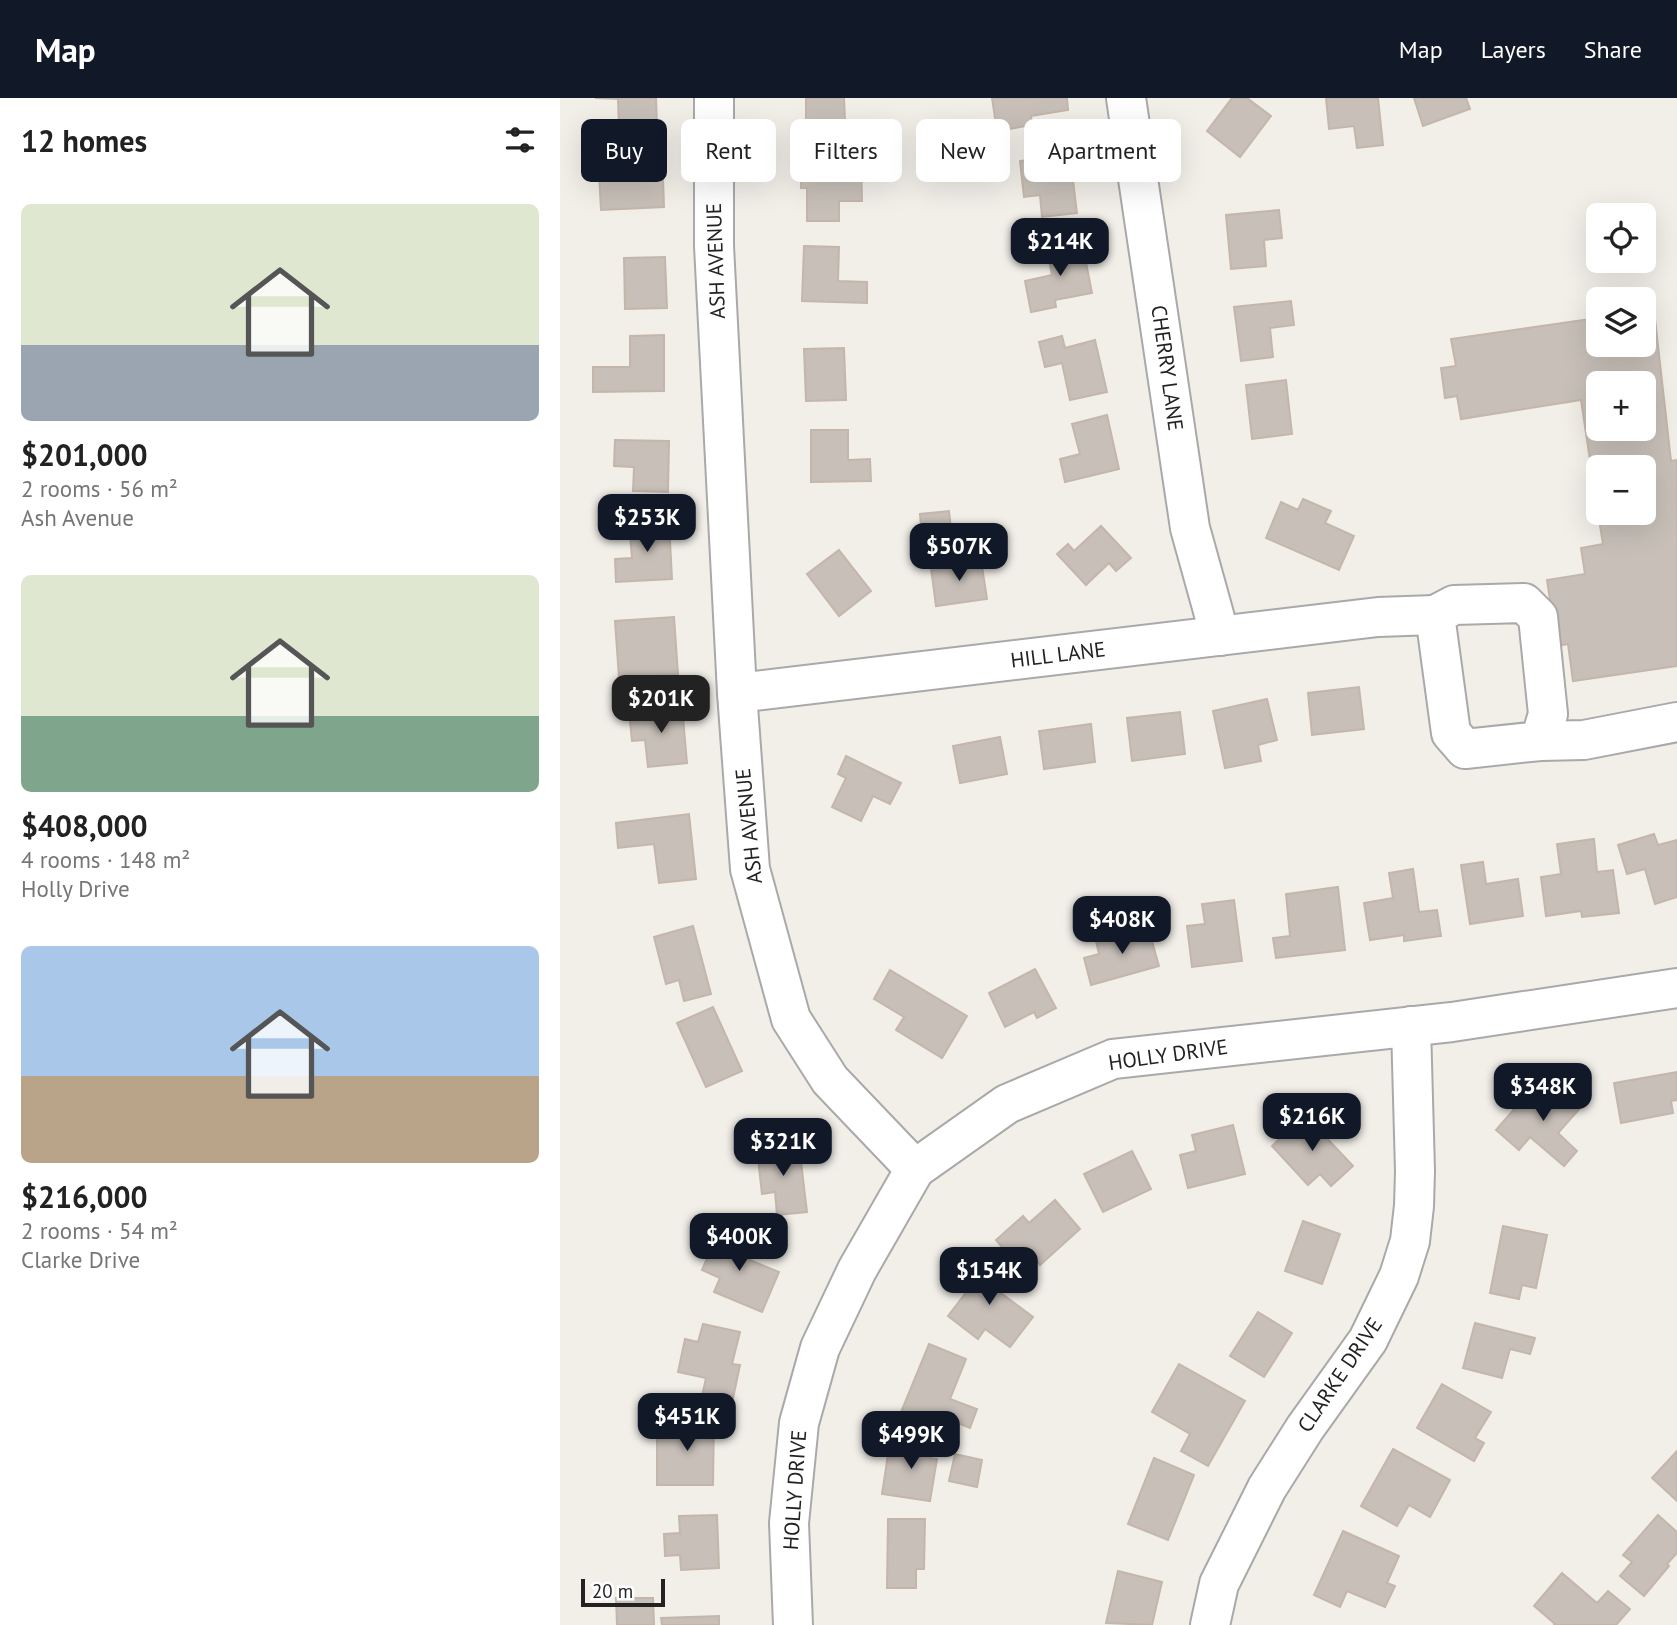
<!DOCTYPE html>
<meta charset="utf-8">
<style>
body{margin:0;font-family:"PT Sans",sans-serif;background:#f2f2f2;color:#222;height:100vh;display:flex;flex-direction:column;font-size:26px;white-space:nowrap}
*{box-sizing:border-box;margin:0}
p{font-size:23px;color:#767676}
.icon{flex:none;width:38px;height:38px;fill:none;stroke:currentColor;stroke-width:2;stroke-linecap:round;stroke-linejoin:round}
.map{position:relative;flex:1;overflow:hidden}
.drawer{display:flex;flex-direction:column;background:#fff;width:560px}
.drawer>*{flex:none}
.top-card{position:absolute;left:21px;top:21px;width:665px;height:63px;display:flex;gap:14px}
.fabs{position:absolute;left:1026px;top:105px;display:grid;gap:14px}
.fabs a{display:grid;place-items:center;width:70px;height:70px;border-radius:10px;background:#fff;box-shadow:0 7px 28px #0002;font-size:35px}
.scale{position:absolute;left:21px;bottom:18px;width:84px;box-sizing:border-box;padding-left:7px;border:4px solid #222;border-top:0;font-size:19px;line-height:24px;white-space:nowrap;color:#222;-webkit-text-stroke:5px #fff;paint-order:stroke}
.price{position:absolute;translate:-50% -60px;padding:0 16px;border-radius:14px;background:#111827;color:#fff;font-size:23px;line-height:46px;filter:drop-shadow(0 2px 4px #0008)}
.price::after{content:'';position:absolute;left:50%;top:42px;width:21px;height:16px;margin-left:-10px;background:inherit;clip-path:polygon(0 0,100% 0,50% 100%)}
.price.on{background:#222;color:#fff}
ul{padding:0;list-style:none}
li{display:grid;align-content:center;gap:14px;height:371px;padding:0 21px}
li span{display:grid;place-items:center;height:217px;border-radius:10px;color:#555}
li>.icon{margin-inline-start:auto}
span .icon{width:126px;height:126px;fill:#fffc;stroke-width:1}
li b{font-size:30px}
h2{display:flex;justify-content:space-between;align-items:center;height:84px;padding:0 21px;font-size:30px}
.pill{padding:0 24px;border-radius:10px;background:#fff;box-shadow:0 7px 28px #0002;font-size:24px;line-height:63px}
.pill.on{background:#111827;color:#fff}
header{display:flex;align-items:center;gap:42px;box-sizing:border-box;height:98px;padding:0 35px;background:#111827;color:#fff}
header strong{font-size:33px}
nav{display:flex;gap:38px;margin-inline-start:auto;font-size:24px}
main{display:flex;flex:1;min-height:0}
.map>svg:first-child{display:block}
</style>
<header>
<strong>Map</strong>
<nav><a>Map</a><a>Layers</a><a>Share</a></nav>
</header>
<main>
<section class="drawer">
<h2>12 homes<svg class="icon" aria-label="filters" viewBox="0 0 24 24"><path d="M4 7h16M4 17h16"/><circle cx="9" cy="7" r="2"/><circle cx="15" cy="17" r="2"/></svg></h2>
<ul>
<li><span style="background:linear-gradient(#dfe7d0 65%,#9aa5b1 0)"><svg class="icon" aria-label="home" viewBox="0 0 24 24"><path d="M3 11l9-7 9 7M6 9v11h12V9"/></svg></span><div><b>$201,000</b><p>2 rooms · 56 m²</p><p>Ash Avenue</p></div></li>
<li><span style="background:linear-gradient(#dfe7d0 65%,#7fa58c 0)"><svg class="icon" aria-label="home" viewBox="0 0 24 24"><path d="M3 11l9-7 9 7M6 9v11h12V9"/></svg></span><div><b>$408,000</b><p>4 rooms · 148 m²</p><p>Holly Drive</p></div></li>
<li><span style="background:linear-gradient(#a9c7e8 60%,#b9a48a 0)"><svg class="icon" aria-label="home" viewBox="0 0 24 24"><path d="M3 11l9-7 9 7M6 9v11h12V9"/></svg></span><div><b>$216,000</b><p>2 rooms · 54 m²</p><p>Clarke Drive</p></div></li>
</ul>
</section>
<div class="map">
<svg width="1117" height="1527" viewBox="0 0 1117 1527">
<rect width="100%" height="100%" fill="#f2efe9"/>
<!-- building -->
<g fill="#c7bfb8" stroke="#c4b6ab" stroke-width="2" fill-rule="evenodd">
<polygon points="35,0 96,0 97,29 59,30 58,1"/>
<polygon points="246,0 284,0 285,23 246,23"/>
<polygon points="432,0 507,0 508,12 471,18 472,27 437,33"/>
<polygon points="672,0 687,0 711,18 680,59 647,33"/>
<polygon points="766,0 818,0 823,47 797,50 794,28 769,31"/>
<polygon points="854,0 906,0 910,11 863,28"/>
<polygon points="508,42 517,115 482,119 480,97 464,99 460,63 476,61 474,46"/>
<polygon points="102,52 104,109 41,112 38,55"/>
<polygon points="275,61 301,61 302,103 279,103 279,123 247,123 247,90 241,90 241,69 275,69"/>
<polygon points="719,112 722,140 704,142 706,168 671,171 666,117"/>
<polygon points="522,144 532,195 495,202 496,209 471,214 465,183 492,177 487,151"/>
<polygon points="244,148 279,149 278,183 307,184 307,205 242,203"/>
<polygon points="105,159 107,210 65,211 64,160"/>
<polygon points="731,203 734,227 710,230 713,259 681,263 674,209"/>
<path d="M1094,212L1111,363L1117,362V568L1013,583L1008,546L997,548L987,482L1025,476L1021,450L1043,446L1038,415H1083V369H1038V415L1021,302L901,321L897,298L885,300L881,270L896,268L891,241L1038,220V247H1083V213ZM1038,285H1083V331H1038Z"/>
<polygon points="104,237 104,293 33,294 33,269 70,269 70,238"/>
<polygon points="502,238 505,250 535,242 547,294 510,302 502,265 485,269 479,244"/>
<polygon points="284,250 286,302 246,303 244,251"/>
<polygon points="726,282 732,336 692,341 686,287"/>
<polygon points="547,317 559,371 505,384 500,361 520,356 512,326"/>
<polygon points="251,332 288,332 288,362 310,361 311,383 251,384"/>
<polygon points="55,342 109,343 108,394 73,393 74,369 54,368"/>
<polygon points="743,401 771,413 765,425 794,438 779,472 706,440 721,404 738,412"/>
<polygon points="389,413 392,440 362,442 360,416"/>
<polygon points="109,424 112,481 56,484 55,461 72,460 69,426"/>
<polygon points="541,428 571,460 556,473 549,465 526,487 497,456 508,446 514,453"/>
<polygon points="279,452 311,493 279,518 247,476"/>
<polygon points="421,462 427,501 376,508 371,470"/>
<polygon points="114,519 118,576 59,580 55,523"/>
<polygon points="799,589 804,631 752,637 748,595"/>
<polygon points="707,601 717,642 698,647 701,663 665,670 653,613"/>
<polygon points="122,608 127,665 88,669 85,642 72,643 69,613"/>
<polygon points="620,614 625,656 572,663 567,620"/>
<polygon points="531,626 535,664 484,671 479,633"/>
<polygon points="440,639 447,676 400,685 393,648"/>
<polygon points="286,658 341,685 330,706 313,698 301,723 272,709 286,680 278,676"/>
<polygon points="129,716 136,781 99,785 94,746 58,750 56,725"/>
<polygon points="1094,736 1098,747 1117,742 1117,799 1095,806 1085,771 1067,776 1058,747"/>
<polygon points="1034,741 1037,774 1053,772 1059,815 1022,819 1021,813 986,818 981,779 1001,776 997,746"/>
<polygon points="923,764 926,786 958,781 963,818 910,826 901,767"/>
<polygon points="853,771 859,814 877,812 881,838 844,843 844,837 810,842 804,805 833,800 829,775"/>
<polygon points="778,789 785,852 716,860 713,840 730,838 726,796"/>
<polygon points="674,802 682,863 632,869 627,828 645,826 642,806"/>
<polygon points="133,828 151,896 124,903 119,882 106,886 94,839"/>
<polygon points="588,829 599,868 531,887 524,860 539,856 536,843"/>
<polygon points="475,871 496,910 477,920 474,914 445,929 429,895"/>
<polygon points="330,872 407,918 382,960 336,932 344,919 314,901"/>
<polygon points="153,909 182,973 146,989 117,925"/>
<polygon points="1117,974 1117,1002 1111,1003 1113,1015 1061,1025 1054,985"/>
<polygon points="991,982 1021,1009 998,1035 1017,1053 1004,1068 970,1039 959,1052 936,1032 962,1002 968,1008"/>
<polygon points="745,1017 793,1068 771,1088 760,1076 748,1087 712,1048"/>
<polygon points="673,1027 685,1076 628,1090 620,1057 636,1053 632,1037"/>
<polygon points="239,1047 247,1114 217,1117 215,1094 202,1096 197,1052"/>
<polygon points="572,1053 591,1091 543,1114 524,1076"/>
<polygon points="495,1102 520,1131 480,1167 468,1153 455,1164 436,1142 463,1118 469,1125"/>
<polygon points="743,1123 780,1136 762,1186 725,1173"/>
<polygon points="161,1128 181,1136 173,1155 219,1174 202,1214 154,1194 160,1180 142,1172"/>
<polygon points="943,1128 987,1137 976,1190 962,1187 959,1201 930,1195"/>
<polygon points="423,1161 446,1179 437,1192 473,1219 450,1249 425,1231 418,1241 388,1218 407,1193 402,1189"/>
<polygon points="698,1214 732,1235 704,1279 670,1258"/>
<polygon points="915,1225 975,1240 970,1256 950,1251 942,1280 903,1270"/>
<polygon points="143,1226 180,1234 172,1266 180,1267 172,1305 142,1298 146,1280 118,1274 125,1241 138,1244"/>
<polygon points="369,1246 406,1261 390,1301 417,1311 410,1330 373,1315 366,1330 339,1319"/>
<polygon points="619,1266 685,1303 648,1368 621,1353 630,1336 592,1314"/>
<polygon points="882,1286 931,1314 915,1340 924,1345 914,1363 857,1330"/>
<polygon points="121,1318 154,1318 153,1387 97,1387 97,1335 121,1336"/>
<polygon points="348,1339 372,1343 370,1360 377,1361 370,1403 322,1396 329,1350 346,1352"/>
<polygon points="833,1351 890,1382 870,1419 849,1407 837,1428 801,1408"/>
<polygon points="1117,1353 1117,1403 1092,1380"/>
<polygon points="395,1356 422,1362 417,1389 389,1383"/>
<polygon points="594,1360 634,1377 608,1442 568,1426"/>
<polygon points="157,1417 159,1470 121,1472 120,1457 105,1458 104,1436 120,1435 119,1418"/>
<polygon points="1098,1417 1117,1434 1117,1455 1107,1466 1109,1468 1084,1498 1060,1478 1072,1464 1063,1457"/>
<polygon points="328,1421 365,1421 364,1471 356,1471 356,1490 327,1490"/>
<polygon points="783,1433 839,1458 827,1485 835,1488 825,1509 787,1493 780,1509 754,1497"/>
<polygon points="558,1473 602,1484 592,1527 546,1525"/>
<polygon points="1002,1475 1037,1505 1048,1493 1070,1511 1056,1527 994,1527 995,1526 974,1508"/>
<polygon points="56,1500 93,1500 94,1527 57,1527"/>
<polygon points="159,1518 159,1527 102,1527 101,1520"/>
</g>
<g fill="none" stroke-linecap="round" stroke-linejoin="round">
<!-- minor casing -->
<g stroke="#a9a9a9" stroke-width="42">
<g id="minor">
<polyline points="154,0 154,148 177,595 190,771 231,921 270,982 355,1071"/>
<polyline points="566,0 630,430 660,538"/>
<polygon points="964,505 978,519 988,616 980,643 905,651 891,635 875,517 894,507"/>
<polyline points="177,595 818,519 875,517"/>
<polyline points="980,643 1024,642 1117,624"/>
<polyline points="233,1527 229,1425 239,1325 260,1250 297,1172 355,1071 447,1006 553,961 892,924 1117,890"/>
<polyline points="650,1527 659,1486 707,1390 745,1330 808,1242 839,1178 850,1143 854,1108 855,1073 851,928"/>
</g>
</g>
<!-- minor -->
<use href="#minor" stroke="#fff" stroke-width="38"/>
</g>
<g text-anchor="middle" stroke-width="5" stroke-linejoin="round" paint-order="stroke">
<!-- street labels -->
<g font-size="21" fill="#222" stroke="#fff">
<text transform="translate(156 163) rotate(-92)" y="7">ASH AVENUE</text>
<text transform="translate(607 270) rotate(82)" y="7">CHERRY LANE</text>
<text transform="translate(498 557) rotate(-7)" y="7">HILL LANE</text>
<text transform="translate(189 728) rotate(-96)" y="7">ASH AVENUE</text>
<text transform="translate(608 957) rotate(-8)" y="7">HOLLY DRIVE</text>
<text transform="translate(780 1277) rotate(-56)" y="7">CLARKE DRIVE</text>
<text transform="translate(235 1392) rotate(-86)" y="7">HOLLY DRIVE</text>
</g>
</g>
</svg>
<div class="fabs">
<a><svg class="icon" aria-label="locate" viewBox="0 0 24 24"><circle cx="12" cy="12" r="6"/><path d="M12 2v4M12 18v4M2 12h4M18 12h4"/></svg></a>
<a><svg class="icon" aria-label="layers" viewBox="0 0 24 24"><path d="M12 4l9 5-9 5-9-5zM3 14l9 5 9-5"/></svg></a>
<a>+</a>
<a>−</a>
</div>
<div class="scale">20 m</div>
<b class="price" style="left:500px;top:180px">$214K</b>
<b class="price" style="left:87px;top:456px">$253K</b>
<b class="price" style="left:399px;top:485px">$507K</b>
<b class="price on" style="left:101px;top:637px">$201K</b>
<b class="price" style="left:562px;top:858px">$408K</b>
<b class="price" style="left:983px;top:1025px">$348K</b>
<b class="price" style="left:752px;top:1055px">$216K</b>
<b class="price" style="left:223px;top:1080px">$321K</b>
<b class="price" style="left:179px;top:1175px">$400K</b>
<b class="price" style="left:429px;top:1209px">$154K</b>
<b class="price" style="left:127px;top:1355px">$451K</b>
<b class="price" style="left:351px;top:1373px">$499K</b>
<div class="top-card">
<a class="pill on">Buy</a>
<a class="pill">Rent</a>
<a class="pill">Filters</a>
<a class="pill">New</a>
<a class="pill">Apartment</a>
</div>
</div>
</main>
